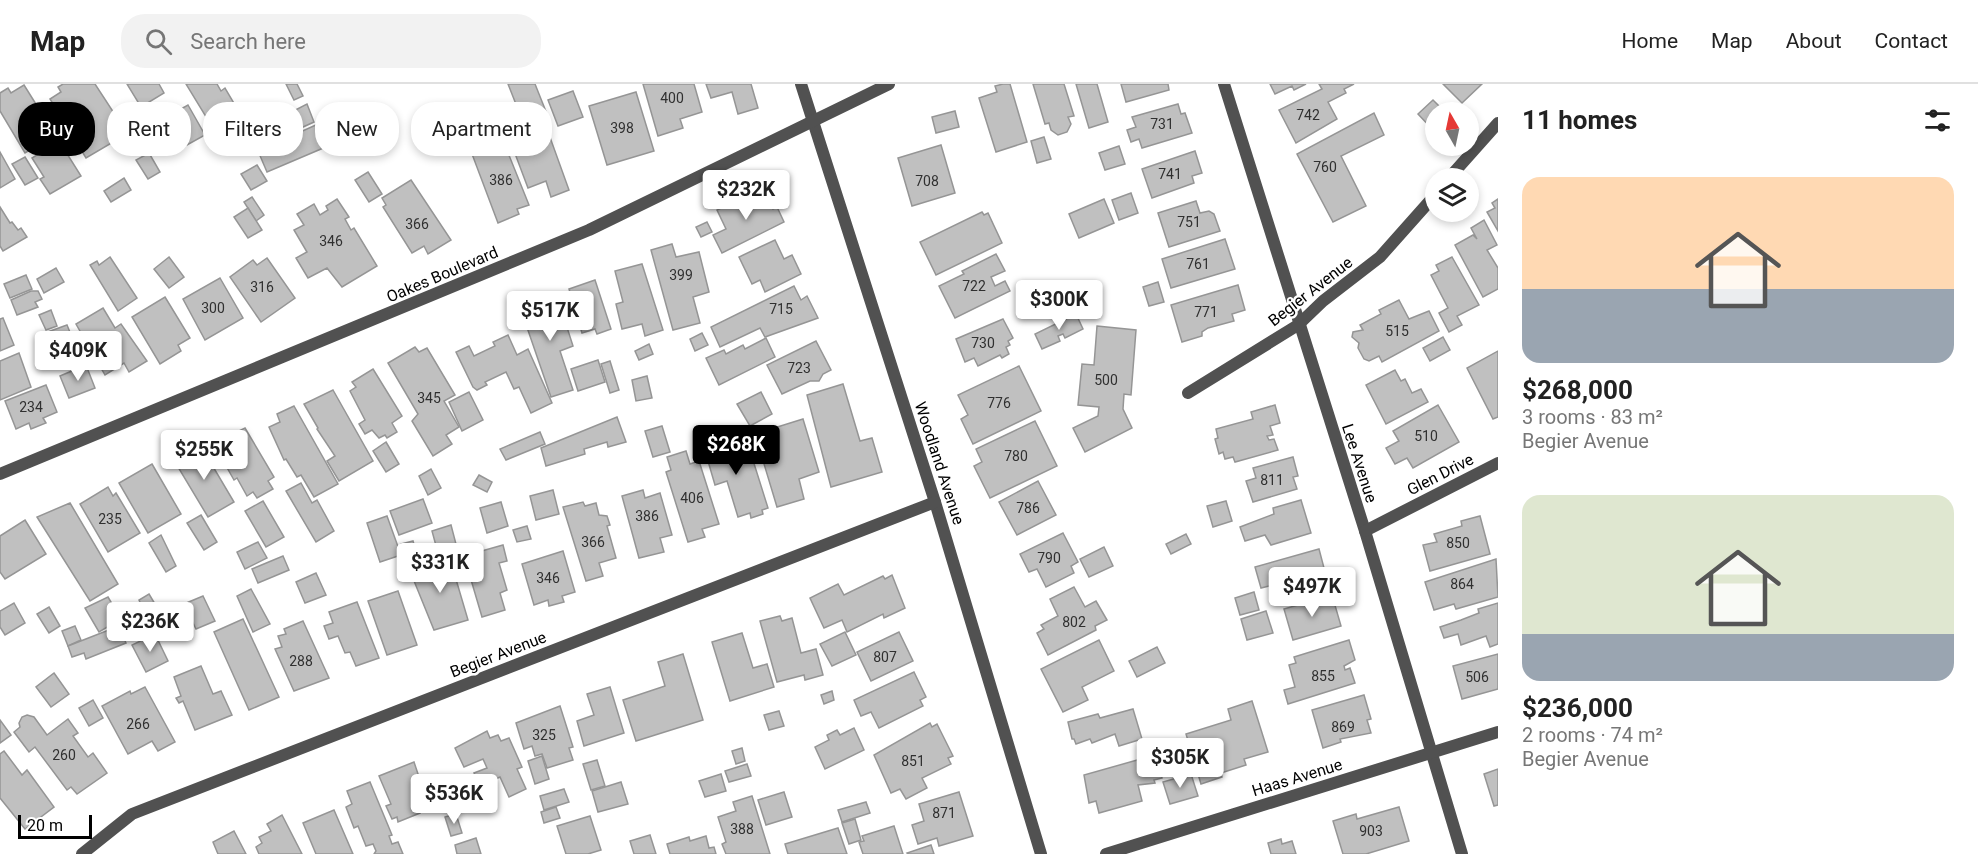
<!DOCTYPE html>
<meta charset="utf-8">
<style>
body{margin:0;font-family:Roboto,sans-serif;background:#f2f2f2;color:#222;height:100vh;display:flex;flex-direction:column;font-size:22px;white-space:nowrap}
*{box-sizing:border-box;margin:0}
p{font-size:20px;color:#767676}
.icon{flex:none;width:33px;height:33px;fill:none;stroke:currentColor;stroke-width:2;stroke-linecap:round;stroke-linejoin:round}
.map{position:relative;flex:1;overflow:hidden}
.drawer{display:flex;flex-direction:column;background:#fff;width:480px}
.drawer>*{flex:none}
.top-card{position:absolute;left:18px;top:18px;width:570px;height:54px;display:flex;gap:12px}
.needle{width:39px;rotate:351deg}
.buttons{position:absolute;left:1425px;top:18px;display:grid;gap:12px}
.buttons a{display:grid;place-items:center;width:54px;height:54px;border-radius:50%;background:#fff;box-shadow:0 3px 9px #0003;font-size:30px}
.scale{position:absolute;left:18px;bottom:15px;width:74px;box-sizing:border-box;padding-left:6px;border:3px solid #000;border-top:0;font-size:16px;line-height:21px;white-space:nowrap;color:#000;-webkit-text-stroke:4px #fff;paint-order:stroke}
.price{position:absolute;translate:-50% -51px;padding:0 14px;border-radius:6px;background:#fff;color:#222;font-size:20px;line-height:39px;filter:drop-shadow(0 2px 3px #0008)}
.price::after{content:'';position:absolute;left:50%;top:36px;width:18px;height:14px;margin-left:-9px;background:inherit;clip-path:polygon(0 0,100% 0,50% 100%)}
.price.on{background:#000;color:#fff}
ul{padding:0;list-style:none}
li{display:grid;align-content:center;gap:12px;height:318px;padding:0 24px}
li span{display:grid;place-items:center;height:186px;border-radius:18px;color:#555}
li>.icon{margin-inline-start:auto}
span .icon{width:108px;height:108px;fill:#fffc;stroke-width:1}
li b{font-size:26px}
h2{display:flex;justify-content:space-between;align-items:center;height:72px;padding:0 24px;font-size:26px}
.pill{padding:0 21px;border-radius:24px;background:#fff;box-shadow:0 3px 9px #0003;font-size:21px;line-height:54px}
.pill.on{background:#000;color:#fff}
header{display:flex;align-items:center;gap:36px;box-sizing:border-box;height:84px;padding:0 30px;background:#fff;border-bottom:2px solid #e0e0e0}
header strong{font-size:28px}
nav{display:flex;gap:33px;margin-inline-start:auto;font-size:21px}
.search{width:420px;height:54px;background:#f2f2f2;display:flex;align-items:center;gap:15px;box-sizing:border-box;padding:0 21px;border-radius:24px;color:#767676;font-size:22px}
main{display:flex;flex:1;min-height:0}
.map>svg:first-child{display:block}
</style>
<header>
<strong>Map</strong>
<div class="search"><svg class="icon" aria-label="search" viewBox="0 0 24 24"><circle cx="10" cy="10" r="6"/><path d="M15 15l6 6"/></svg>Search here</div>
<nav><a>Home</a><a>Map</a><a>About</a><a>Contact</a></nav>
</header>
<main>
<div class="map">
<svg width="1498" height="770" viewBox="0 0 1498 770">
<rect width="100%" height="100%" fill="#fff"/>
<!-- building -->
<g fill="#c0c0c0" stroke="#959595" stroke-width="1.5">
<polygon points="63,0 95,0 129,52 115,61 113,58 86,74 50,15 61,8 58,3"/>
<polygon points="127,0 159,0 164,9 141,23"/>
<polygon points="186,0 217,0 221,7 225,4 248,43 222,59"/>
<polygon points="286,0 297,0 303,12 294,16"/>
<polygon points="508,0 535,0 547,30 528,38 525,31 521,33"/>
<polygon points="643,0 694,0 702,28 680,35 683,44 658,52"/>
<polygon points="706,0 751,0 758,24 738,30 732,8 711,14"/>
<polygon points="1003,0 1010,0 1027,58 996,68 979,14 997,8 995,2"/>
<polygon points="1033,0 1064,0 1074,32 1068,33 1071,40 1067,48 1058,51 1051,46 1049,39 1045,40"/>
<polygon points="1076,0 1097,0 1108,38 1089,44"/>
<polygon points="1121,0 1168,0 1169,6 1126,18"/>
<polygon points="1270,0 1306,0 1294,6 1292,2 1275,10"/>
<polygon points="1319,0 1354,0 1344,5 1346,9 1328,18 1337,35 1296,59 1279,26 1322,5"/>
<polygon points="1443,0 1482,0 1462,19"/>
<polygon points="24,1 81,92 50,110 40,95 44,93 32,74 37,71 33,64 25,69 0,27 0,9 8,4 11,9"/>
<polygon points="573,7 583,33 558,42 548,16"/>
<polygon points="636,8 654,67 607,81 589,22"/>
<polygon points="1433,16 1445,28 1436,28 1433,46 1418,30"/>
<polygon points="307,20 314,38 279,54 275,48 271,50 266,41"/>
<polygon points="1178,20 1181,30 1185,29 1192,49 1142,64 1139,55 1131,58 1127,46 1136,43 1132,33"/>
<polygon points="188,21 205,51 187,61 170,31"/>
<polygon points="52,23 62,39 53,44 43,29"/>
<polygon points="955,27 959,43 936,49 932,33"/>
<polygon points="1374,29 1384,51 1341,72 1366,122 1333,138 1297,70"/>
<polygon points="494,34 529,121 517,125 519,130 498,139 472,70 485,65 476,41"/>
<polygon points="318,40 328,62 267,88 258,67"/>
<polygon points="467,40 476,63 463,69 453,46"/>
<polygon points="547,45 569,106 551,113 546,97 528,104 511,59"/>
<polygon points="1044,53 1051,75 1037,79 1031,57"/>
<polygon points="941,61 955,109 912,122 898,74"/>
<polygon points="1119,62 1125,80 1105,86 1099,69"/>
<polygon points="1195,67 1202,89 1192,92 1194,99 1152,114 1142,85"/>
<polygon points="0,68 15,95 0,104"/>
<polygon points="149,69 160,88 148,95 136,76"/>
<polygon points="25,73 38,94 25,101 12,80"/>
<polygon points="257,81 267,97 251,106 241,90"/>
<polygon points="368,88 382,110 369,118 355,96"/>
<polygon points="124,94 131,106 111,118 104,107"/>
<polygon points="411,96 451,156 428,170 424,162 412,169 383,123 386,121 382,114"/>
<polygon points="765,109 773,125 777,123 784,138 722,169 713,151 726,145 717,126 743,113 746,118"/>
<polygon points="1131,109 1138,129 1119,136 1112,116"/>
<polygon points="252,113 264,131 256,137 244,118"/>
<polygon points="337,115 349,133 345,135 351,146 354,144 377,182 342,203 327,184 308,194 296,174 307,168 294,146 304,141 297,130 314,120 320,131 328,126 326,122"/>
<polygon points="1104,115 1114,139 1079,154 1069,130"/>
<polygon points="1498,115 1498,147 1487,128 1495,124 1492,119"/>
<polygon points="1196,117 1200,129 1209,127 1214,130 1220,147 1169,163 1158,129"/>
<polygon points="0,123 10,139 12,138 18,146 21,144 27,153 3,167 0,162"/>
<polygon points="248,124 262,146 248,154 234,133"/>
<polygon points="982,128 984,131 988,129 1002,159 936,191 920,158"/>
<polygon points="1484,136 1497,161 1487,166 1498,184 1498,205 1483,213 1455,161 1473,151 1477,155 1471,144"/>
<polygon points="707,138 712,148 701,153 696,143"/>
<polygon points="1225,155 1235,185 1171,204 1162,175"/>
<polygon points="775,156 784,175 792,171 801,190 765,208 760,196 752,200 739,173"/>
<polygon points="672,160 676,173 699,168 709,208 693,213 700,239 673,246 651,166"/>
<polygon points="996,170 1005,187 991,193 995,202 1005,197 1010,207 955,234 939,202 964,190 962,187"/>
<polygon points="110,173 137,214 118,227 90,181 97,177 99,181"/>
<polygon points="169,173 184,193 169,204 154,185"/>
<polygon points="1452,173 1479,221 1457,232 1462,241 1449,248 1439,229 1448,224 1431,191 1439,187 1436,181"/>
<polygon points="267,174 295,214 261,238 230,193 253,176 257,181"/>
<polygon points="642,180 663,246 645,252 642,240 622,245 616,220 623,218 615,187"/>
<polygon points="56,184 64,198 44,209 37,195"/>
<polygon points="26,191 32,205 10,214 4,200"/>
<polygon points="220,194 243,234 205,256 183,215"/>
<polygon points="595,196 611,245 597,250 595,245 582,249 569,205"/>
<polygon points="1158,198 1164,218 1149,222 1143,203"/>
<polygon points="1238,201 1245,226 1232,230 1234,237 1208,244 1202,248 1202,252 1182,258 1171,221"/>
<polygon points="794,202 801,216 807,212 818,234 765,253 760,244 720,263 711,243"/>
<polygon points="31,207 38,207 42,215 35,218 38,223 17,231 11,216"/>
<polygon points="556,209 573,262 560,267 573,306 551,313 521,226 540,220 538,215"/>
<polygon points="165,213 190,254 178,261 181,267 160,280 132,233"/>
<polygon points="1399,216 1409,235 1429,227 1439,247 1382,278 1379,272 1369,277 1364,275 1358,264 1359,259 1352,253 1353,248 1363,246 1360,241 1381,230 1379,226"/>
<polygon points="103,224 115,244 121,240 147,277 129,288 124,279 105,291 76,240"/>
<polygon points="51,226 57,242 46,246 39,231"/>
<polygon points="1076,230 1083,245 1065,254 1063,250 1058,252 1060,257 1042,265 1035,250"/>
<polygon points="3,234 14,261 0,267 0,235"/>
<polygon points="1003,235 1013,254 1008,257 1010,261 1006,263 1009,270 1002,274 1000,271 978,282 974,274 965,278 956,255"/>
<polygon points="67,241 81,275 56,284 42,250"/>
<polygon points="1097,242 1136,246 1131,311 1124,310 1123,325 1132,344 1085,368 1073,344 1098,332 1099,323 1078,321 1082,280 1094,281"/>
<polygon points="702,249 708,261 695,267 690,255"/>
<polygon points="508,251 517,271 528,265 552,319 531,329 519,303 514,305 506,288 485,298 487,301 477,306 473,303 456,268 469,262 474,272 495,262 493,258"/>
<polygon points="1443,253 1450,266 1430,277 1423,264"/>
<polygon points="766,254 775,273 719,301 706,274 724,266 726,270 743,261 745,265"/>
<polygon points="816,257 831,286 823,290 819,297 810,297 782,310 767,281"/>
<polygon points="649,260 653,270 639,276 635,267"/>
<polygon points="415,263 419,268 427,264 455,311 444,317 459,343 446,351 452,360 433,372 412,337 418,330 388,279"/>
<polygon points="1498,267 1498,333 1493,335 1467,284"/>
<polygon points="19,269 31,303 0,316 0,277"/>
<polygon points="598,276 605,298 578,307 571,285"/>
<polygon points="610,277 619,306 610,309 601,280"/>
<polygon points="86,281 95,304 69,314 60,292"/>
<polygon points="1019,282 1041,327 973,360 961,335 968,331 958,311"/>
<polygon points="373,285 402,332 392,339 397,348 387,354 385,351 379,354 372,346 365,350 359,340 365,336 350,307 356,303 352,298"/>
<polygon points="1395,286 1401,297 1405,295 1412,309 1421,305 1428,318 1386,340 1366,301"/>
<polygon points="647,292 652,314 636,317 632,296"/>
<polygon points="843,300 860,357 872,354 882,388 831,403 807,311"/>
<polygon points="46,301 57,328 43,334 46,339 31,345 29,339 16,345 5,317"/>
<polygon points="333,306 373,377 339,397 327,377 335,372 317,345 318,344 304,320"/>
<polygon points="469,308 483,336 462,347 449,318"/>
<polygon points="761,308 772,330 750,342 737,320"/>
<polygon points="1275,321 1280,339 1270,342 1273,351 1267,352 1269,356 1274,355 1278,366 1235,378 1233,373 1225,375 1223,368 1219,370 1215,355 1218,354 1216,345 1253,335 1251,328"/>
<polygon points="1438,321 1459,358 1413,384 1407,374 1395,380 1386,364 1399,357 1393,347"/>
<polygon points="294,322 338,400 314,413 301,391 297,393 286,375 284,376 269,343 280,338 277,330"/>
<polygon points="617,333 626,358 608,363 607,358 584,365 585,370 546,382 541,364"/>
<polygon points="803,335 819,388 799,395 804,415 777,423 755,350"/>
<polygon points="1035,337 1057,382 990,414 974,382 982,378 976,365"/>
<polygon points="662,342 670,368 653,373 645,347"/>
<polygon points="245,344 274,393 268,397 273,405 257,414 253,408 247,412 237,394 234,396 212,357 225,350 227,353"/>
<polygon points="540,348 545,360 506,376 500,365"/>
<polygon points="731,351 738,374 751,370 768,424 762,426 763,430 751,434 750,429 738,433 727,397 715,401 703,360"/>
<polygon points="386,358 399,380 386,388 373,367"/>
<polygon points="199,359 234,418 208,433 175,378 184,372 182,369"/>
<polygon points="686,367 690,380 699,377 719,440 702,445 705,453 688,458 666,388 671,386 667,373"/>
<polygon points="1293,373 1298,392 1293,393 1297,405 1253,418 1246,397 1256,394 1253,384"/>
<polygon points="152,380 181,430 148,449 119,399"/>
<polygon points="431,385 441,404 428,411 419,392"/>
<polygon points="479,391 492,398 487,408 473,401"/>
<polygon points="1038,397 1056,431 1017,451 999,418"/>
<polygon points="301,399 312,419 317,416 334,447 316,458 286,407"/>
<polygon points="108,403 113,412 116,409 140,449 108,468 80,420"/>
<polygon points="553,406 559,430 536,436 530,412"/>
<polygon points="643,406 645,414 660,409 672,451 660,454 664,468 639,474 622,412"/>
<polygon points="423,415 432,439 399,451 390,427"/>
<polygon points="1301,416 1311,449 1271,461 1265,451 1245,457 1240,443 1274,430 1273,424"/>
<polygon points="263,417 284,453 266,463 245,427"/>
<polygon points="1226,417 1232,437 1213,443 1207,422"/>
<polygon points="501,418 508,442 487,449 480,424"/>
<polygon points="583,418 585,422 596,419 599,431 607,432 610,441 607,442 616,474 599,479 603,492 586,497 563,423"/>
<polygon points="70,419 118,500 90,517 37,433"/>
<polygon points="201,431 217,458 204,466 187,439"/>
<polygon points="387,432 401,471 380,478 367,439"/>
<polygon points="1480,432 1490,470 1430,487 1423,461 1437,458 1434,450 1462,442 1461,437"/>
<polygon points="25,436 46,470 5,495 0,488 0,452"/>
<polygon points="451,441 457,464 438,469 432,447"/>
<polygon points="527,442 531,455 517,458 513,446"/>
<polygon points="1063,449 1078,478 1071,482 1074,489 1046,503 1037,485 1029,488 1020,470"/>
<polygon points="1186,450 1191,460 1171,470 1166,460"/>
<polygon points="161,451 176,482 166,488 149,459"/>
<polygon points="413,457 418,474 406,477 401,460"/>
<polygon points="258,458 267,474 245,485 237,468"/>
<polygon points="503,461 507,477 499,479 507,506 500,509 505,526 482,533 464,472"/>
<polygon points="1104,463 1113,482 1089,493 1080,475"/>
<polygon points="1319,465 1324,484 1318,486 1321,496 1283,507 1281,499 1261,504 1255,483"/>
<polygon points="563,467 575,508 562,512 564,518 549,522 548,516 534,521 522,480"/>
<polygon points="283,472 289,486 258,499 252,485"/>
<polygon points="450,475 468,536 434,546 410,487"/>
<polygon points="1496,475 1498,513 1456,525 1454,520 1434,526 1425,498"/>
<polygon points="316,489 326,511 305,519 296,498"/>
<polygon points="892,491 905,524 884,534 883,530 847,548 842,536 824,544 810,514 838,500 844,511 883,492 885,495"/>
<polygon points="1074,503 1085,523 1096,517 1107,536 1095,542 1096,546 1048,571 1037,549 1044,545 1041,541 1058,532 1050,515"/>
<polygon points="251,505 270,540 253,548 237,512"/>
<polygon points="398,507 417,561 387,571 368,517"/>
<polygon points="1254,508 1259,526 1240,531 1235,514"/>
<polygon points="149,510 155,520 144,527 139,516"/>
<polygon points="1332,511 1341,542 1293,556 1284,525"/>
<polygon points="203,512 215,537 196,545 184,520"/>
<polygon points="108,513 121,535 99,548 85,524"/>
<polygon points="357,518 379,574 356,582 350,568 345,569 338,552 329,555 324,542 333,539 329,528"/>
<polygon points="14,519 25,539 5,551 0,543 0,527"/>
<polygon points="1498,519 1498,560 1490,563 1486,552 1461,561 1458,550 1444,554 1440,543 1461,536 1479,529 1478,525"/>
<polygon points="49,523 60,542 49,549 37,530"/>
<polygon points="1266,527 1273,549 1247,556 1241,535"/>
<polygon points="780,532 782,537 792,534 801,569 816,565 823,591 805,596 804,591 777,598 760,537"/>
<polygon points="145,534 149,545 127,555 122,543"/>
<polygon points="243,535 279,613 249,626 214,548"/>
<polygon points="303,537 329,594 294,607 275,565 282,563 278,552 286,550 284,545"/>
<polygon points="75,542 81,556 68,562 62,547"/>
<polygon points="119,542 126,559 86,575 84,569 72,573 68,562"/>
<polygon points="845,548 856,571 832,582 820,560"/>
<polygon points="899,548 913,577 871,597 857,568"/>
<polygon points="742,549 753,584 767,580 774,603 730,617 712,558"/>
<polygon points="155,550 168,577 146,588 132,561"/>
<polygon points="1099,556 1114,587 1082,603 1088,616 1063,628 1041,585"/>
<polygon points="1349,556 1355,576 1344,582 1345,586 1350,584 1355,599 1288,620 1284,606 1295,603 1289,581 1296,579 1294,573"/>
<polygon points="1157,563 1165,579 1137,593 1129,577"/>
<polygon points="683,570 703,636 636,657 623,616 665,602 658,578"/>
<polygon points="1498,570 1498,605 1462,615 1453,582"/>
<polygon points="201,582 213,610 221,607 232,631 195,646 183,617 179,619 176,614 181,612 174,593"/>
<polygon points="914,588 926,613 920,616 923,622 879,644 871,628 861,632 854,616"/>
<polygon points="54,589 69,610 51,623 36,603"/>
<polygon points="145,603 175,658 158,667 152,657 128,670 102,622 130,607 131,610"/>
<polygon points="610,603 624,649 584,662 577,637 594,631 587,610"/>
<polygon points="832,607 834,616 824,620 821,611"/>
<polygon points="1364,611 1371,635 1367,636 1371,649 1340,655 1341,658 1323,664 1312,626"/>
<polygon points="93,616 103,634 89,642 79,624"/>
<polygon points="1252,617 1268,668 1244,675 1246,681 1221,689 1222,693 1201,700 1186,650 1231,636 1228,625"/>
<polygon points="560,622 573,663 569,664 573,676 547,684 542,670 535,672 532,662 524,665 516,639"/>
<polygon points="1133,625 1142,655 1119,662 1115,650 1092,659 1090,655 1076,660 1074,655 1072,655 1068,638 1098,630 1100,634"/>
<polygon points="779,627 784,642 769,646 764,631"/>
<polygon points="27,631 34,633 47,651 68,635 78,649 73,652 88,673 93,669 107,689 77,710 71,703 67,706 35,663 29,668 14,648 20,643 19,639 22,633"/>
<polygon points="0,636 11,651 0,659"/>
<polygon points="930,639 932,643 937,640 953,672 948,674 951,680 922,694 927,704 906,715 900,705 891,709 874,671"/>
<polygon points="854,644 864,666 825,685 815,663 829,656 827,651 837,646 840,651"/>
<polygon points="487,647 490,654 498,651 501,657 509,654 522,683 517,685 526,705 509,713 500,693 480,702 474,689 487,684 483,675 464,683 455,664"/>
<polygon points="742,664 745,677 736,680 732,667"/>
<polygon points="4,667 22,691 27,686 54,723 25,745 0,714 0,670"/>
<polygon points="1155,671 1162,694 1154,696 1155,699 1138,701 1142,717 1099,729 1096,717 1089,719 1084,691"/>
<polygon points="542,672 549,695 535,700 528,677"/>
<polygon points="597,676 605,702 591,706 583,680"/>
<polygon points="414,678 419,693 423,691 428,704 423,706 429,721 418,725 420,729 398,738 397,733 392,735 386,722 391,720 379,692"/>
<polygon points="747,680 751,692 729,698 725,687"/>
<polygon points="1498,685 1498,721 1494,722 1484,690"/>
<polygon points="721,690 726,707 705,713 699,697"/>
<polygon points="1191,690 1198,712 1170,720 1163,698"/>
<polygon points="370,698 392,751 389,752 392,760 398,758 403,770 374,770 376,767 373,760 366,762 358,742 354,744 346,723 352,720 347,707"/>
<polygon points="621,698 628,720 598,728 592,707"/>
<polygon points="564,705 569,718 544,726 540,712"/>
<polygon points="784,708 792,733 766,741 758,716"/>
<polygon points="959,708 973,752 939,762 937,754 918,760 912,741 924,737 919,720"/>
<polygon points="752,712 770,770 726,770 722,760 726,758 718,733 736,727 733,718"/>
<polygon points="866,718 870,729 842,738 838,726"/>
<polygon points="556,723 560,734 544,739 541,728"/>
<polygon points="1399,723 1409,757 1366,770 1343,770 1333,737 1356,730 1357,735"/>
<polygon points="334,726 353,770 316,770 303,739"/>
<polygon points="456,730 462,749 451,752 445,733"/>
<polygon points="282,731 302,770 259,770 256,763 262,759 259,753 271,747 267,740"/>
<polygon points="590,732 601,766 588,770 566,770 557,742"/>
<polygon points="855,735 861,756 849,760 842,739"/>
<polygon points="894,742 903,770 863,770 859,758 864,757 862,752"/>
<polygon points="838,744 847,770 788,770 785,760"/>
<polygon points="234,747 246,770 218,770 213,758"/>
<polygon points="650,751 656,770 634,770 630,757"/>
<polygon points="706,752 709,764 714,763 716,770 670,770 667,760 689,753 690,757"/>
<polygon points="476,754 481,770 457,770 455,761"/>
<polygon points="1281,755 1282,760 1292,757 1296,770 1271,770 1268,759"/>
<polygon points="931,761 934,770 908,770 907,769"/>
</g>
<g fill="none" stroke-linecap="round" stroke-linejoin="round">
<!-- minor -->
<g stroke="#515151" stroke-width="12">
<polyline points="801,0 935,418 1041,770"/>
<polyline points="1224,0 1365,447 1462,770"/>
<polyline points="1449,94 1498,39"/>
<polyline points="1188,309 1298,241 1323,217 1380,173 1436,110"/>
<polyline points="0,390 589,146 889,0"/>
<polyline points="1365,447 1498,379"/>
<polyline points="82,770 132,730 935,418"/>
<polyline points="1106,770 1498,648"/>
</g>
</g>
<g text-anchor="middle" stroke-width="5" stroke-linejoin="round" paint-order="stroke">
<!-- number labels -->
<g font-size="14" fill="#303030">
<text x="672" y="19">400</text>
<text x="1308" y="36">742</text>
<text x="1162" y="45">731</text>
<text x="622" y="49">398</text>
<text x="1325" y="88">760</text>
<text x="1170" y="95">741</text>
<text x="501" y="101">386</text>
<text x="927" y="102">708</text>
<text x="1189" y="143">751</text>
<text x="417" y="145">366</text>
<text x="331" y="162">346</text>
<text x="1198" y="185">761</text>
<text x="681" y="196">399</text>
<text x="974" y="207">722</text>
<text x="262" y="208">316</text>
<text x="213" y="229">300</text>
<text x="781" y="230">715</text>
<text x="1206" y="233">771</text>
<text x="1397" y="252">515</text>
<text x="983" y="264">730</text>
<text x="799" y="289">723</text>
<text x="1106" y="301">500</text>
<text x="429" y="319">345</text>
<text x="999" y="324">776</text>
<text x="31" y="328">234</text>
<text x="1426" y="357">510</text>
<text x="1016" y="377">780</text>
<text x="1272" y="401">811</text>
<text x="692" y="419">406</text>
<text x="1028" y="429">786</text>
<text x="647" y="437">386</text>
<text x="110" y="440">235</text>
<text x="593" y="463">366</text>
<text x="1458" y="464">850</text>
<text x="1049" y="479">790</text>
<text x="548" y="499">346</text>
<text x="1462" y="505">864</text>
<text x="1074" y="543">802</text>
<text x="885" y="578">807</text>
<text x="301" y="582">288</text>
<text x="1323" y="597">855</text>
<text x="1477" y="598">506</text>
<text x="138" y="645">266</text>
<text x="1343" y="648">869</text>
<text x="544" y="656">325</text>
<text x="64" y="676">260</text>
<text x="913" y="682">851</text>
<text x="944" y="734">871</text>
<text x="742" y="750">388</text>
<text x="1371" y="752">903</text>
</g>
<!-- street labels -->
<g font-size="16" fill="#000" stroke="#fff">
<text transform="translate(442 190) rotate(-23)" y="6">Oakes Boulevard</text>
<text transform="translate(1310 207) rotate(-38)" y="6">Begier Avenue</text>
<text transform="translate(940 379) rotate(72)" y="6">Woodland Avenue</text>
<text transform="translate(1360 379) rotate(72)" y="6">Lee Avenue</text>
<text transform="translate(1440 390) rotate(-27)" y="6">Glen Drive</text>
<text transform="translate(498 570) rotate(-21)" y="6">Begier Avenue</text>
<text transform="translate(1297 693) rotate(-17)" y="6">Haas Avenue</text>
</g>
</g>
</svg>
<div class="buttons">
<a><svg class="needle" viewBox="-14 -14 28 28"><path d="M0-13l5 13h-10z" fill="#e53935"/><path d="M0 13l5-13h-10z" fill="#767676"/></svg></a>
<a><svg class="icon" aria-label="layers" viewBox="0 0 24 24"><path d="M12 4l9 5-9 5-9-5zM3 14l9 5 9-5"/></svg></a>
</div>
<div class="scale">20 m</div>
<b class="price" style="left:746px;top:137px">$232K</b>
<b class="price" style="left:1059px;top:247px">$300K</b>
<b class="price" style="left:550px;top:258px">$517K</b>
<b class="price" style="left:78px;top:298px">$409K</b>
<b class="price on" style="left:736px;top:392px">$268K</b>
<b class="price" style="left:204px;top:397px">$255K</b>
<b class="price" style="left:440px;top:510px">$331K</b>
<b class="price" style="left:1312px;top:534px">$497K</b>
<b class="price" style="left:150px;top:569px">$236K</b>
<b class="price" style="left:1180px;top:705px">$305K</b>
<b class="price" style="left:454px;top:741px">$536K</b>
<div class="top-card">
<a class="pill on">Buy</a>
<a class="pill">Rent</a>
<a class="pill">Filters</a>
<a class="pill">New</a>
<a class="pill">Apartment</a>
</div>
</div>
<section class="drawer">
<h2>11 homes<svg class="icon" aria-label="filters" viewBox="0 0 24 24"><path d="M4 7h16M4 17h16"/><circle cx="9" cy="7" r="2"/><circle cx="15" cy="17" r="2"/></svg></h2>
<ul>
<li><span style="background:linear-gradient(#ffd9b3 60%,#9aa5b1 0)"><svg class="icon" aria-label="home" viewBox="0 0 24 24"><path d="M3 11l9-7 9 7M6 9v11h12V9"/></svg></span><div><b>$268,000</b><p>3 rooms · 83 m²</p><p>Begier Avenue</p></div></li>
<li><span style="background:linear-gradient(#dfe7d0 75%,#9aa5b1 0)"><svg class="icon" aria-label="home" viewBox="0 0 24 24"><path d="M3 11l9-7 9 7M6 9v11h12V9"/></svg></span><div><b>$236,000</b><p>2 rooms · 74 m²</p><p>Begier Avenue</p></div></li>
</ul>
</section>
</main>
